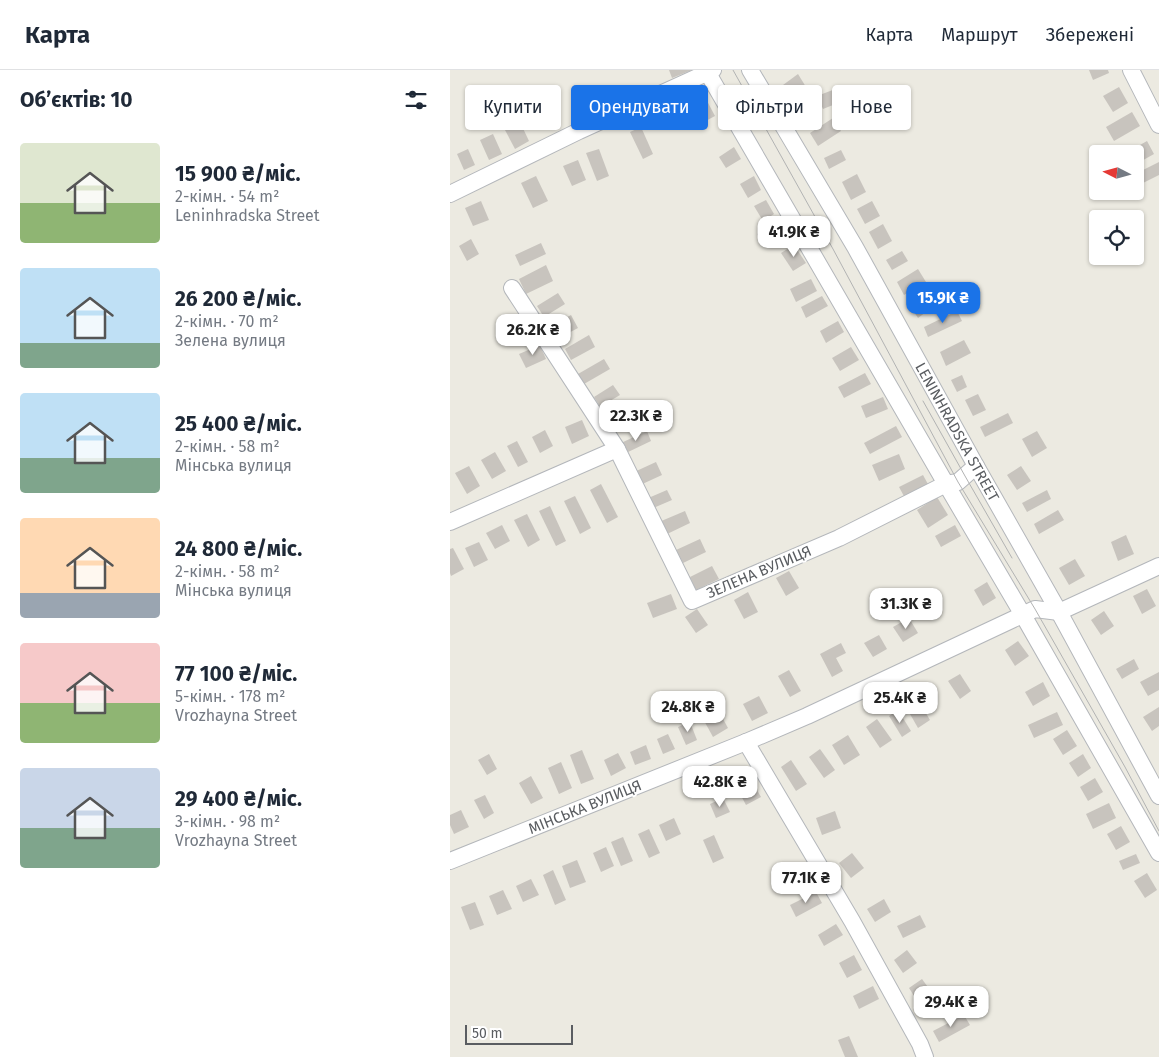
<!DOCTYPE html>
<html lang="uk">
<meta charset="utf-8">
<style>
body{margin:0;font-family:"Fira Sans",sans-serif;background:#f6f6f7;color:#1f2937;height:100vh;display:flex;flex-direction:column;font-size:19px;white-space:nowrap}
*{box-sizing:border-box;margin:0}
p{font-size:16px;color:#747a83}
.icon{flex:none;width:28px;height:28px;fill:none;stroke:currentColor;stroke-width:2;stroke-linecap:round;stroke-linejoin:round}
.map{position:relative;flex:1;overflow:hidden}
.drawer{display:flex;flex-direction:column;background:#fff;width:450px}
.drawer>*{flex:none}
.hud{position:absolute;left:15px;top:15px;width:475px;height:45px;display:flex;gap:10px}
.needle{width:32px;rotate:276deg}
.fabs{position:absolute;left:639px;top:75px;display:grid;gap:10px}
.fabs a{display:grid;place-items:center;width:55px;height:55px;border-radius:5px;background:#fff;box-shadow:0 1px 4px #0004;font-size:25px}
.scale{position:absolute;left:15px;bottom:12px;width:108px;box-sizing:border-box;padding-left:5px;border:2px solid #5a5d61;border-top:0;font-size:14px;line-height:18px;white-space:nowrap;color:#5a5d61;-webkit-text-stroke:4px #fff;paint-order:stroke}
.price{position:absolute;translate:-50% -42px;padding:0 11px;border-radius:10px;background:#fff;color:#222;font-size:16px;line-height:32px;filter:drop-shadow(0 1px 2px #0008)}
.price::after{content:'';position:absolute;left:50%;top:30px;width:15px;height:11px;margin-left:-8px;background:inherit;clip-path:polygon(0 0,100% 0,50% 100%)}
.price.on{background:#1a73e8;color:#fff}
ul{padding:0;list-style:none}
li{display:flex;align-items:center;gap:15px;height:125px;padding:0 20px}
li span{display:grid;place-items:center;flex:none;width:140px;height:100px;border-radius:5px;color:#555}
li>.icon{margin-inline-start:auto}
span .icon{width:60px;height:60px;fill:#fffc;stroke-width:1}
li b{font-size:21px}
h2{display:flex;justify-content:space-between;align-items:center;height:60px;padding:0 20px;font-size:21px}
.pill{padding:0 18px;border-radius:5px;background:#fff;box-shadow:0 1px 4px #0004;font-size:18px;line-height:45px}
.pill.on{background:#1a73e8;color:#fff}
header{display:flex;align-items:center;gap:30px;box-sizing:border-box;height:70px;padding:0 25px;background:#fff;border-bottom:1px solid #e0e1e3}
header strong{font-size:24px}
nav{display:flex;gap:28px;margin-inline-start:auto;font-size:18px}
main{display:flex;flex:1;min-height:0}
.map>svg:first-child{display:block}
</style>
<header>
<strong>Карта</strong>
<nav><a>Карта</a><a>Маршрут</a><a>Збережені</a></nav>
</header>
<main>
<section class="drawer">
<h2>Об’єктів: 10<svg class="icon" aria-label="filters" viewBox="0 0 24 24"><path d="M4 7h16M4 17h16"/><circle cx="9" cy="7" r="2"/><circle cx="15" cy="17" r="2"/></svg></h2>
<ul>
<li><span style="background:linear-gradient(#dfe7d0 60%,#8fb573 0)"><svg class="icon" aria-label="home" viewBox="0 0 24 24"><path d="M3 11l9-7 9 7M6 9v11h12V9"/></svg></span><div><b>15 900 ₴/міс.</b><p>2-кімн. · 54 m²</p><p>Leninhradska Street</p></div></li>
<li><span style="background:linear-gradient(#bfe0f5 75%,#7fa58c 0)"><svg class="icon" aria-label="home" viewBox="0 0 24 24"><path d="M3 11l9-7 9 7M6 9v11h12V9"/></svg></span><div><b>26 200 ₴/міс.</b><p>2-кімн. · 70 m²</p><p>Зелена вулиця</p></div></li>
<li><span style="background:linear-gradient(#bfe0f5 65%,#7fa58c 0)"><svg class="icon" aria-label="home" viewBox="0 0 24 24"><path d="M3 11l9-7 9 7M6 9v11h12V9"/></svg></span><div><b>25 400 ₴/міс.</b><p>2-кімн. · 58 m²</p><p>Мінська вулиця</p></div></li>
<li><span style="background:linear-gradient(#ffd9b3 75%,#9aa5b1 0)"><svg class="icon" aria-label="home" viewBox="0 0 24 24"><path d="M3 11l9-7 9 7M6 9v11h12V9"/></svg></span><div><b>24 800 ₴/міс.</b><p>2-кімн. · 58 m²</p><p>Мінська вулиця</p></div></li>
<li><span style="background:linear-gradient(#f6c9c9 60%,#8fb573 0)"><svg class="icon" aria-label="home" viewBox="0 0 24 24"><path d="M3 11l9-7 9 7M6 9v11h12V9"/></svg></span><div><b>77 100 ₴/міс.</b><p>5-кімн. · 178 m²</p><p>Vrozhayna Street</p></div></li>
<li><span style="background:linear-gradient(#c9d6e8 60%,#7fa58c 0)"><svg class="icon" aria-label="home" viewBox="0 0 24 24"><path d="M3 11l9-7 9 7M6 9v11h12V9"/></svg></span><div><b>29 400 ₴/міс.</b><p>3-кімн. · 98 m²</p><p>Vrozhayna Street</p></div></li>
</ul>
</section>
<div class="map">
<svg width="709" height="987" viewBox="0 0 709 987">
<rect width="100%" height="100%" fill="#eceae1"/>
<!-- building -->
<g fill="#c8c4be">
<polygon points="219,0 242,0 222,8"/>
<polygon points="639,0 658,0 659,3 643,10"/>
<polygon points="348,4 356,17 342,27 333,15"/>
<polygon points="669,17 678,33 663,42 653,26"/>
<polygon points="388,18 393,31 373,39 367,26"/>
<polygon points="256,29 265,46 250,54 241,37"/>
<polygon points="682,42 690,56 664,71 656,57"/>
<polygon points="383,48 391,61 368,76 360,63"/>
<polygon points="70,52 79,71 65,79 55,60"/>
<polygon points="191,57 203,84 193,89 180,62"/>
<polygon points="43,64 52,84 39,90 30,70"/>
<polygon points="697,71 704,84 688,93 685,88 685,84 682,84 681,80"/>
<polygon points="284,77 291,89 276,98 269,87"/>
<polygon points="18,79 25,95 14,100 7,84"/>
<polygon points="149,79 159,106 147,111 136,83"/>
<polygon points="391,80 396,90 379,99 374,88"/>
<polygon points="128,90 136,110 122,116 113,96"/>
<polygon points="709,92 709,105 687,116 685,112 685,104"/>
<polygon points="407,104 416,122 401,130 392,112"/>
<polygon points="86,106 98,131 83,138 71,113"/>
<polygon points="304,106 311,120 298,128 290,114"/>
<polygon points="316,130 324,144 313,151 304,136"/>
<polygon points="31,131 39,150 23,156 15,138"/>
<polygon points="422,131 430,146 415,154 407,139"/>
<polygon points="329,152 336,166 315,177 307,164"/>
<polygon points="433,154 442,171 428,179 419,162"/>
<polygon points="21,169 29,184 17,191 9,176"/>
<polygon points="91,173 96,184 70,196 65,185"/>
<polygon points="344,175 356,193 343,201 331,183"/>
<polygon points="452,181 458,191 442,200 436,190"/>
<polygon points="96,195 103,211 76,224 69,209"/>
<polygon points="468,199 476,212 454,225 447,212"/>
<polygon points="361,209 367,221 346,232 340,219"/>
<polygon points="108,223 115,234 94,247 87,236"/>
<polygon points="372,226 378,236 356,248 351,237"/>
<polygon points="472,226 480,239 468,248 459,234"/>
<polygon points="507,241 512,251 478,267 474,257"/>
<polygon points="121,245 128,258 109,268 102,255"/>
<polygon points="388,251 394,262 376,273 370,261"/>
<polygon points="139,265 145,277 121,290 115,279"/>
<polygon points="514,270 521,283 496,296 490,282"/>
<polygon points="90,275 96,289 76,298 69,284"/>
<polygon points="401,277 409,290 390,301 382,288"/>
<polygon points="154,289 160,299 134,314 128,304"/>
<polygon points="415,303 421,314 394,328 388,317"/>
<polygon points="512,305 517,317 507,322 501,310"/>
<polygon points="163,315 170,325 150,337 144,327"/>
<polygon points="528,324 536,340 523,346 515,330"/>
<polygon points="433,327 438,339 416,348 411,336"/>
<polygon points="178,339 185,351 165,363 158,350"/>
<polygon points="558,343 563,353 535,367 530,357"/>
<polygon points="132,350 139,366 122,374 115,357"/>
<polygon points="446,356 452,367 420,384 414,373"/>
<polygon points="95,360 103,376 90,383 82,367"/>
<polygon points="197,361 201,371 176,383 171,373"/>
<polygon points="587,361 597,378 582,387 572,369"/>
<polygon points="67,371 78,392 68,397 57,376"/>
<polygon points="45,382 56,401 42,409 31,390"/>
<polygon points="449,384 455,399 429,411 422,395"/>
<polygon points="206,392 212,405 188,416 182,403"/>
<polygon points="19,396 30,416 17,424 5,403"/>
<polygon points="571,396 581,411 567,420 557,405"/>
<polygon points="473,405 479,416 455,428 449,417"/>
<polygon points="151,414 168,447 157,453 140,420"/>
<polygon points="217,420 222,430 201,439 196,429"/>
<polygon points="597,420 601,429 577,442 572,433"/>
<polygon points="125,426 141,458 130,464 114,431"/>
<polygon points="487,427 498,445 478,458 467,440"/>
<polygon points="100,436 116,471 106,476 89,441"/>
<polygon points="608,440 614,450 589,464 584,454"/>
<polygon points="235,441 240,453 215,465 209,452"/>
<polygon points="77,444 90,470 78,477 64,450"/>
<polygon points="52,455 60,471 45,479 36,463"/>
<polygon points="505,455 511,466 491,477 485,466"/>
<polygon points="676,465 684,484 668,491 661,472"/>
<polygon points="250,469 256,482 233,493 226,480"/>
<polygon points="29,472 38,490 24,497 15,478"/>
<polygon points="3,478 14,499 1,506 0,503 0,479"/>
<polygon points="625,489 635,506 619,515 609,498"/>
<polygon points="262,496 269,509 246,520 240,507"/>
<polygon points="339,501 349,518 336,526 326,508"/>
<polygon points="537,512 546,528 533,536 524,520"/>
<polygon points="697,519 706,536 692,544 683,526"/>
<polygon points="298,522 308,542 294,549 284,530"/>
<polygon points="221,524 227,539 203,548 197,533"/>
<polygon points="247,539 258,555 246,563 235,547"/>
<polygon points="654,541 664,556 651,565 641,550"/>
<polygon points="459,548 468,563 453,572 443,557"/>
<polygon points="429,565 437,579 423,587 414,573"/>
<polygon points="568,571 579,586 565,596 555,580"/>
<polygon points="391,573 396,583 386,588 393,601 382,607 370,584"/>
<polygon points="684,589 689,599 672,609 666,599"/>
<polygon points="339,600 351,621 340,627 328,606"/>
<polygon points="709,602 709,620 698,626 690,612"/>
<polygon points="510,604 521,621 510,629 498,611"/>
<polygon points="593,612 600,626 583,636 575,622"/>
<polygon points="309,626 318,643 302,651 293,634"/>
<polygon points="468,630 480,650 468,658 456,637"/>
<polygon points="709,637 709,656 702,661 693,647"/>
<polygon points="267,638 278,658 263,667 252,647"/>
<polygon points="448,640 461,661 452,667 439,646"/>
<polygon points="607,642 613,655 584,668 578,655"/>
<polygon points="427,649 442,670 430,678 416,657"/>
<polygon points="240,652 247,670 236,675 228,657"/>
<polygon points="617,660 627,676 613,685 603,669"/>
<polygon points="218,664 225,679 213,684 207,669"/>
<polygon points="398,665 410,685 394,695 382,675"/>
<polygon points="196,675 201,689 185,695 180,682"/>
<polygon points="370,679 385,700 374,708 359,687"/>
<polygon points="132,680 144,709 131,714 120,685"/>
<polygon points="168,683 176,698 161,706 154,690"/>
<polygon points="39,684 47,699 37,705 28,690"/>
<polygon points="633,684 641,698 628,707 619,693"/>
<polygon points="341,690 357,714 346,721 331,697"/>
<polygon points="111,692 122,718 109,724 98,698"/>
<polygon points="81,706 93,728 81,734 69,713"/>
<polygon points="645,708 653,722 638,731 630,717"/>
<polygon points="303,713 311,727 296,735 289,722"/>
<polygon points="35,725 44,743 34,749 24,730"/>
<polygon points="273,728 280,742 266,748 260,734"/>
<polygon points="659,733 666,748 643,759 636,744"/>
<polygon points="11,740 19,757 4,764 0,755 0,745"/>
<polygon points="385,741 391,758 372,765 366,748"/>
<polygon points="224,748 231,764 216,771 209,755"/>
<polygon points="671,756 680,772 666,780 657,764"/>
<polygon points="199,759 210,783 199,788 188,764"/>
<polygon points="264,765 274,788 263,793 253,770"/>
<polygon points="173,767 183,791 171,796 161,772"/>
<polygon points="156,777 164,796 151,802 143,783"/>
<polygon points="402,783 414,798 401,808 389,793"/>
<polygon points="686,784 690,793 673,800 669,791"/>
<polygon points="127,790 136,812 120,818 112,796"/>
<polygon points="350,793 356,804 331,817 325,806"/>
<polygon points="103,800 116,830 105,835 93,805"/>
<polygon points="697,803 707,820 695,828 684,811"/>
<polygon points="81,809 89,825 73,832 66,816"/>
<polygon points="53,820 62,839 47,845 39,826"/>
<polygon points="366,822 372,833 346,847 340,835"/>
<polygon points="434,829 441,842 425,852 417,839"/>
<polygon points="25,832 34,855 20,860 11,837"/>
<polygon points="470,845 476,857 453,868 447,856"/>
<polygon points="386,854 393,865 374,876 368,865"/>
<polygon points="457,880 467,893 453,903 444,890"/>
<polygon points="404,885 412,900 397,908 389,893"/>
<polygon points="472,909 480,920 466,929 459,918"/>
<polygon points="423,916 429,929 409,939 403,926"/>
<polygon points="486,926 494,939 479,948 471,935"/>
<polygon points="514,945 520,955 489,972 483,961"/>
<polygon points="399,966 408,987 395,987 388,970"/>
</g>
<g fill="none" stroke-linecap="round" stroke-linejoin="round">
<!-- minor casing -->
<g stroke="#b4b7bb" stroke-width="18">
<g id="minor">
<polyline points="256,0 496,414 573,545 709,783"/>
<polyline points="300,0 405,177 526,396 609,542 709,726"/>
<polyline points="681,0 709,55"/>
<polyline points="0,124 129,61 263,0"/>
<polyline points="62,218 167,379"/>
<polyline points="0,452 167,379 242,531 389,468 496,414 508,412 526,396"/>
<polyline points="296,672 402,851 470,974 475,987"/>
<polyline points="0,791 296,672 357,646 585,539 609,542 709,496"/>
</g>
</g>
<!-- minor -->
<use href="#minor" stroke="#fff" stroke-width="16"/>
<!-- tram -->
<g stroke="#b2b3b3" stroke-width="1">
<polyline points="283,0 383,179 508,412 585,539 675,697 709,761"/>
<polyline points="473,331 515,406 562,488"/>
</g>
</g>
<g text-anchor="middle" stroke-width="4" stroke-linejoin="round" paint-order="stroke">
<!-- street labels -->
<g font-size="15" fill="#5a5d61" stroke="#fff">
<text transform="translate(507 362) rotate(61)" y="5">LENINHRADSKA STREET</text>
<text transform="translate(309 502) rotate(-23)" y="5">ЗЕЛЕНА ВУЛИЦЯ</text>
<text transform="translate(135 737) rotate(-22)" y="5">МІНСЬКА ВУЛИЦЯ</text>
</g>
</g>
</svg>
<div class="fabs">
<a><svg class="needle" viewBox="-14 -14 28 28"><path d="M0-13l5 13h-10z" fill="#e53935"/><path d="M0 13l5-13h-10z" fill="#747a83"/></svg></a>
<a><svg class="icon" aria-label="locate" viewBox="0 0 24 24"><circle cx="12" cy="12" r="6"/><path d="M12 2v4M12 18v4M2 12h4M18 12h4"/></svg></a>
</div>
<div class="scale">50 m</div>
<b class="price" style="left:344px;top:188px">41.9K ₴</b>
<b class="price on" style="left:493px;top:254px">15.9K ₴</b>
<b class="price" style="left:83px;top:286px">26.2K ₴</b>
<b class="price" style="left:186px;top:372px">22.3K ₴</b>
<b class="price" style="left:456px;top:560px">31.3K ₴</b>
<b class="price" style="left:450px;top:654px">25.4K ₴</b>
<b class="price" style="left:238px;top:663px">24.8K ₴</b>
<b class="price" style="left:270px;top:738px">42.8K ₴</b>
<b class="price" style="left:356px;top:834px">77.1K ₴</b>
<b class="price" style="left:501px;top:958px">29.4K ₴</b>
<div class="hud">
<a class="pill">Купити</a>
<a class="pill on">Орендувати</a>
<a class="pill">Фільтри</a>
<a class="pill">Нове</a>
</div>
</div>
</main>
